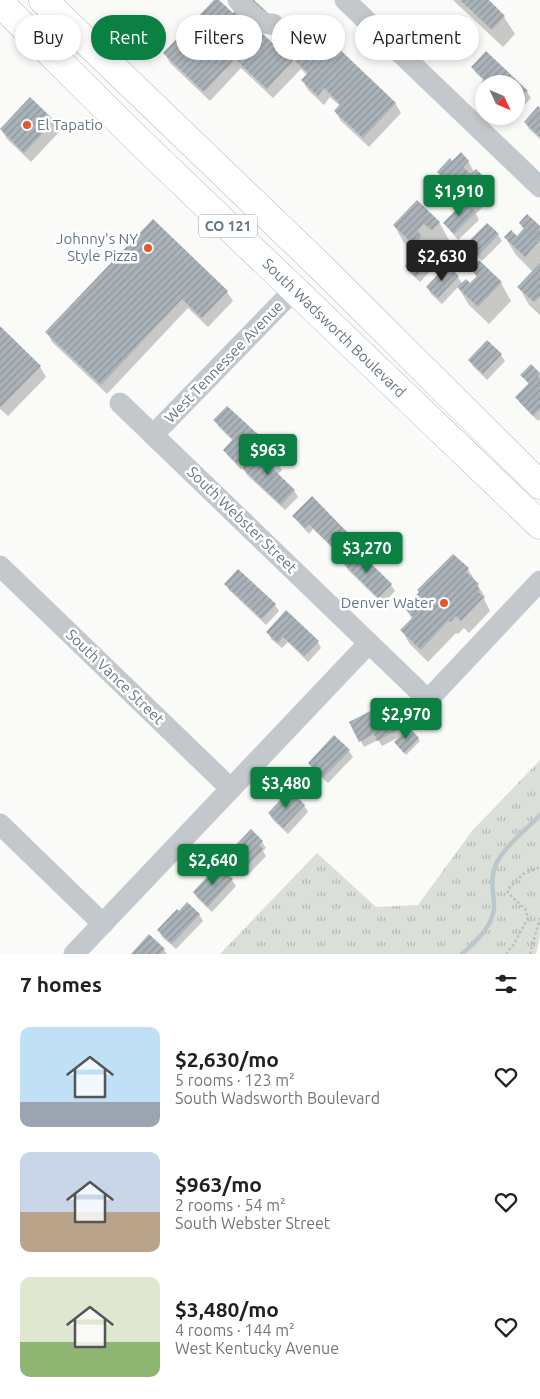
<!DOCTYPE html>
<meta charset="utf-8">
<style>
body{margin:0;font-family:Ubuntu,sans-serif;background:#f2f2f2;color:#202124;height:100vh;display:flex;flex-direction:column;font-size:19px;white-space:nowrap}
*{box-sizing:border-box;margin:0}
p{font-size:16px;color:#757577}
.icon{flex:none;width:28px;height:28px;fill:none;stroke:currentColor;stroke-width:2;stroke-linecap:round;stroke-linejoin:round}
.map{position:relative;height:954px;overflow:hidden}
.drawer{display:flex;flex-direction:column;background:#fff;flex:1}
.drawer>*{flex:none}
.banner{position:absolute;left:15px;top:15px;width:510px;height:45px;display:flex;gap:10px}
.needle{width:32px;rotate:134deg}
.tools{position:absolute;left:475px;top:75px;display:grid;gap:10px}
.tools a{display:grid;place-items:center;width:50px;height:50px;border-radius:50%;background:#fff;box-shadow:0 2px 8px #0003;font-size:25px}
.price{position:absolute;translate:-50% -42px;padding:0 11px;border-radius:5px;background:#0b8043;color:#fff;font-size:16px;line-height:32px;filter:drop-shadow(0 1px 2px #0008)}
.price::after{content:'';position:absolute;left:50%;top:30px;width:15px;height:11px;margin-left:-8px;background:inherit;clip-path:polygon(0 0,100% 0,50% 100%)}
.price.current{background:#222;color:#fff}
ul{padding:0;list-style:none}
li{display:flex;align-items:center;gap:15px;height:125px;padding:0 20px}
li span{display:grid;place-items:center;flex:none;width:140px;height:100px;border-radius:10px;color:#555}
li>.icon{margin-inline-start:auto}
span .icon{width:60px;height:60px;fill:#fffc;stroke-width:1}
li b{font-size:21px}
h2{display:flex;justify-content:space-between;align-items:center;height:60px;padding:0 20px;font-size:21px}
.pill{padding:0 18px;border-radius:22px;background:#fff;box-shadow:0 2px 8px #0003;font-size:18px;line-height:45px}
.pill.current{background:#0b8043;color:#fff}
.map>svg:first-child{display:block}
</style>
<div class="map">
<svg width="540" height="954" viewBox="0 0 540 954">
<defs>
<pattern id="park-tufts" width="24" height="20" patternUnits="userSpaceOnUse" patternTransform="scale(1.25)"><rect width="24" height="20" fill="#dadfd7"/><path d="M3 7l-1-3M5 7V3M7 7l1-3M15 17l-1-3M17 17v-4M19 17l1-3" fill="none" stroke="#b4b9b4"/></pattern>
<pattern id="building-hatch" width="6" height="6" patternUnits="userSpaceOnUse" patternTransform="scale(1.25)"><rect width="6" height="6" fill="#aab3b9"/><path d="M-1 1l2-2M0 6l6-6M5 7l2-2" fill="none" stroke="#8e969c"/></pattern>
</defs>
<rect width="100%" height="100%" fill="#fafaf8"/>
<!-- park -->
<polygon fill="url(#park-tufts)" points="540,760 540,937 536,954 220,954 317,853 376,907 418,905 472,831"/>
<!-- shadow -->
<g fill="#0003">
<polygon points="216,0 233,15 253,0 268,16 252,33 283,55 395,103 401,113 369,147 341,121 335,111 340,106 330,97 324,105 308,90 302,80 307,75 301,69 273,98 241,68 210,101 170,63 165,54"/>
<polygon points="453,0 487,0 504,17 515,34 503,47"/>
<polygon points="486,53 527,92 531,98 518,112 516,110 516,84 484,81 476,73 472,67"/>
<polygon points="540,110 540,139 529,129 525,122"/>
<polygon points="54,122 60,131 31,162 7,139 1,129"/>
<polygon points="468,161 474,172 483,178 493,196 476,214 479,220 458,240 444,223 464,204 449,190 438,172 452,163"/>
<polygon points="153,220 227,292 233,301 208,327 188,308 107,394 52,342 47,332"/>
<polygon points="439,222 449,240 442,248 435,241 428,248 436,255 439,262 420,282 410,273 406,266 417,255 404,243 394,225"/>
<polygon points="520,223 540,228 540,315 529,305 519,287 533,272 516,255 505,237 517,237 524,230"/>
<polygon points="498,235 502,241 482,261 471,251 468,245"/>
<polygon points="472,269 501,283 511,301 489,324 469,305 458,287 442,304 431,294 428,288 458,277 462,284 470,285 477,278"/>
<polygon points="0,328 40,367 46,377 8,416 0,409"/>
<polygon points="487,341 501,355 505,361 487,380 473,366 469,360"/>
<polygon points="531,366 540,374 540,419 538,421 520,403 517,397 529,385 522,375"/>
<polygon points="215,420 261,439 264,445 261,449 278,464 282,470 277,475 294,490 298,497 285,510 247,475 243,468 241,469 228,456 224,450 233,441 219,427"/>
<polygon points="294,516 348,534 352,541 339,554 313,529 309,534 298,522"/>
<polygon points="344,563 391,585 395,591 383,604 348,570"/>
<polygon points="468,569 485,597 484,599 490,611 469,633 464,628 458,634 456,633 428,662 409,643 402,630 412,619 406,608"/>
<polygon points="238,570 275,605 279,611 266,625 229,590 226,584"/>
<polygon points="268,632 318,642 321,648 308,662 288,642 282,648 271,639"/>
<polygon points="387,704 404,735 418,738 420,741 406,755 397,745 401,736 382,746 378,740 364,747 351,723"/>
<polygon points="349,751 353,757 328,783 313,770 309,763"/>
<polygon points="304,805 308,812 288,834 273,820 269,813"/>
<polygon points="251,831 262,842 266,848 263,851 266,856 247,876 231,861 228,855"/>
<polygon points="232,880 236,886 212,912 198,899 194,893"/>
<polygon points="179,913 199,914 203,921 176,949 162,937 159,930"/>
<polygon points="164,950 167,954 133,954"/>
</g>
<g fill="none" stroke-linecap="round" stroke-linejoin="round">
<!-- stream -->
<path stroke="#bbc7cb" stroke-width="4.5" d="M462,954C476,941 496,924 494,903C493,888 490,878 496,864C504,847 527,829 540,815"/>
</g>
<!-- building -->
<g fill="url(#building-hatch)">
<polygon points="214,0 219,0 233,13 246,0 254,0 268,13 251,30 258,37 262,33 283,53 312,23 396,103 363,138 334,111 340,104 324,88 318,96 301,80 308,73 294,60 267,89 235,59 204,92 163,53"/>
<polygon points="460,0 489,0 505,16 492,30"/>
<polygon points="486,51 528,91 516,104 516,84 484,84 484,86 481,83 484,79 471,67"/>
<polygon points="30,97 55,121 24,153 0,129"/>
<polygon points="538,106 540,108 540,137 524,122"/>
<polygon points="461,152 469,161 463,167 471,174 476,169 484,177 464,198 437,172 450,158 452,161"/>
<polygon points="417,200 440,222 432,230 424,224 417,231 422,236 414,245 393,225"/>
<polygon points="465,201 476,212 454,234 443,223"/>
<polygon points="527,214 540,226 540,240 525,257 504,237 511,230 517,236 524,228 519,223"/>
<polygon points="153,219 228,291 202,318 182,299 101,385 45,332"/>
<polygon points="487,223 499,234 478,256 466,244"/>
<polygon points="425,244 437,254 416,277 405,266"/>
<polygon points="479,260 502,282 478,307 457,287 466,279 470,283 477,276 470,269"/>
<polygon points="540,263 540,296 534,302 517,287"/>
<polygon points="447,265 459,276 438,298 426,287"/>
<polygon points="0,326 41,366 1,407 0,406"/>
<polygon points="487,340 502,354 483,374 468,360"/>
<polygon points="531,364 540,373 538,377 540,379 540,409 533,416 515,397 529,383 520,375"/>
<polygon points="227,406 262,438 237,464 223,450 233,439 213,420"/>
<polygon points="261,447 279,463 273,469 295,490 281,505 242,468"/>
<polygon points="312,496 349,534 334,549 309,524 305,528 292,516"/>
<polygon points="356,549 392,584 378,598 343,563"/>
<polygon points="453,554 469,568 466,572 479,584 477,586 480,590 478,592 484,597 461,621 456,616 451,622 448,621 421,650 400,630 413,617 404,608 419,592 417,590"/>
<polygon points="238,569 276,604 262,619 224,584"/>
<polygon points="286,610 319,641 304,656 283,637 278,643 266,632"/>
<polygon points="388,702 401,728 377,741 374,734 359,742 349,722"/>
<polygon points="409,727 419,738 404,753 394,742"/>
<polygon points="334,735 350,750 323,778 308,763"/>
<polygon points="290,790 305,805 283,828 268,813"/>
<polygon points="251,829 263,841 259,845 263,849 243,871 226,855"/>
<polygon points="218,865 233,879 208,907 193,892"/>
<polygon points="187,902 200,914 172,944 157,930 177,909 179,911"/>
<polygon points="149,934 165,949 160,954 131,954"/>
</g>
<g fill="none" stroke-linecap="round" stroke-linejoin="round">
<!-- major casing -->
<g stroke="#b5babe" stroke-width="29">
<g id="major">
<polyline points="43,0 323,269 540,485"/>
<polyline points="0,3 136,138 540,525"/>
</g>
</g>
<!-- path -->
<g stroke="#bbbfc2" stroke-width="2.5" stroke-dasharray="2.5 2.5" stroke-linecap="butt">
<polyline points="506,954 514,944 528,918 525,909 508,893 508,889 523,874 540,867"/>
<polyline points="530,954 540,918"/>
</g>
<!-- minor -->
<g stroke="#c3c8cc" stroke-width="21">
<path d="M238,0C247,9 259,26 273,24"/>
<polyline points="345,0 540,187"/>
<polyline points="120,403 428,700 540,581"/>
<polyline points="153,435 294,290"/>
<polyline points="0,566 231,789"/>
<polyline points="0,824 103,924"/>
<polyline points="74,954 369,643"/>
</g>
<!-- major -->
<use href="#major" stroke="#fff" stroke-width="28"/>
</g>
<!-- markers -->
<g fill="#e4572e" stroke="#fff" stroke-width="2">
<circle cx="27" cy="125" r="5"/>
<circle cx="148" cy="248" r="5"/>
<circle cx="444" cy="603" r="5"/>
</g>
<g text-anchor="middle" stroke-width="5" stroke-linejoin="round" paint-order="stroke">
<!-- shield labels -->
<rect fill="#fff" stroke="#939fa8" stroke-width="1" x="199" y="214.5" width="58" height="23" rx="4"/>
<g font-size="14" font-weight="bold" fill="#657683">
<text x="228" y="231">CO 121</text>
</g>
<!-- poi labels -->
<g font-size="15" fill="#657683" stroke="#fff" text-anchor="end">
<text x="37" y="130" text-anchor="start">El Tapatio</text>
<text x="138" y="244">Johnny's NY<tspan x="138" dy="17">Style Pizza</tspan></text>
<text x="434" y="608">Denver Water</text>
</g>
<!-- street labels -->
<g font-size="15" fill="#657683" stroke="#fff">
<text transform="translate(334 328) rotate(44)" y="5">South Wadsworth Boulevard</text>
<text transform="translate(224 362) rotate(-46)" y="5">West Tennessee Avenue</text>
<text transform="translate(242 520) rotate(44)" y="5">South Webster Street</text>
<text transform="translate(115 677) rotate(44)" y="5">South Vance Street</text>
</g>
</g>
</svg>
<div class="tools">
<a><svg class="needle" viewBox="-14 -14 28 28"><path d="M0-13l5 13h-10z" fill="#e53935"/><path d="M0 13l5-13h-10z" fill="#757577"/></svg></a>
</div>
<b class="price" style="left:459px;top:217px">$1,910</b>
<b class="price current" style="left:442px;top:282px">$2,630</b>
<b class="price" style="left:268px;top:476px">$963</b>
<b class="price" style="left:367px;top:574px">$3,270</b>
<b class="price" style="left:406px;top:740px">$2,970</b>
<b class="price" style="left:286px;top:809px">$3,480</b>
<b class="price" style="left:213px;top:886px">$2,640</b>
<div class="banner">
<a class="pill">Buy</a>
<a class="pill current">Rent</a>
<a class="pill">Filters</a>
<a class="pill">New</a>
<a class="pill">Apartment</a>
</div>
</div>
<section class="drawer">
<h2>7 homes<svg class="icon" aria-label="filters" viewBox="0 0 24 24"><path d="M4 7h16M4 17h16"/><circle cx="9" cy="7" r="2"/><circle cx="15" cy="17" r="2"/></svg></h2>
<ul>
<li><span style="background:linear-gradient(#bfe0f5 75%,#9aa5b1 0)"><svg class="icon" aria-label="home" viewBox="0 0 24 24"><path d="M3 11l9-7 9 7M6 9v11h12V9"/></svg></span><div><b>$2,630/mo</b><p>5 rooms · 123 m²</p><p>South Wadsworth Boulevard</p></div><svg class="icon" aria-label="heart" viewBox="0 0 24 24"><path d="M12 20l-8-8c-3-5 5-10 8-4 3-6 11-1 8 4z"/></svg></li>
<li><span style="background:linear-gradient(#c9d6e8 60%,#b9a48a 0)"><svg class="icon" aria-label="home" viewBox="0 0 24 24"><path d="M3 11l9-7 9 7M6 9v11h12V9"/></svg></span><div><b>$963/mo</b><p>2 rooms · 54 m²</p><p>South Webster Street</p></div><svg class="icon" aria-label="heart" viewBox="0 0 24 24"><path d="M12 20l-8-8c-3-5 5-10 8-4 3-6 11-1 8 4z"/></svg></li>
<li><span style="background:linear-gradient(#dfe7d0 65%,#8fb573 0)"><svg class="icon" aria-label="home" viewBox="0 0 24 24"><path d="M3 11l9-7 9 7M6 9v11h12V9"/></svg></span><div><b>$3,480/mo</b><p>4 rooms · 144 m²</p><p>West Kentucky Avenue</p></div><svg class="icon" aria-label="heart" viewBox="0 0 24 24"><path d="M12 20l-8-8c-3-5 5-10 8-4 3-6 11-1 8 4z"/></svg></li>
</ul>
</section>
